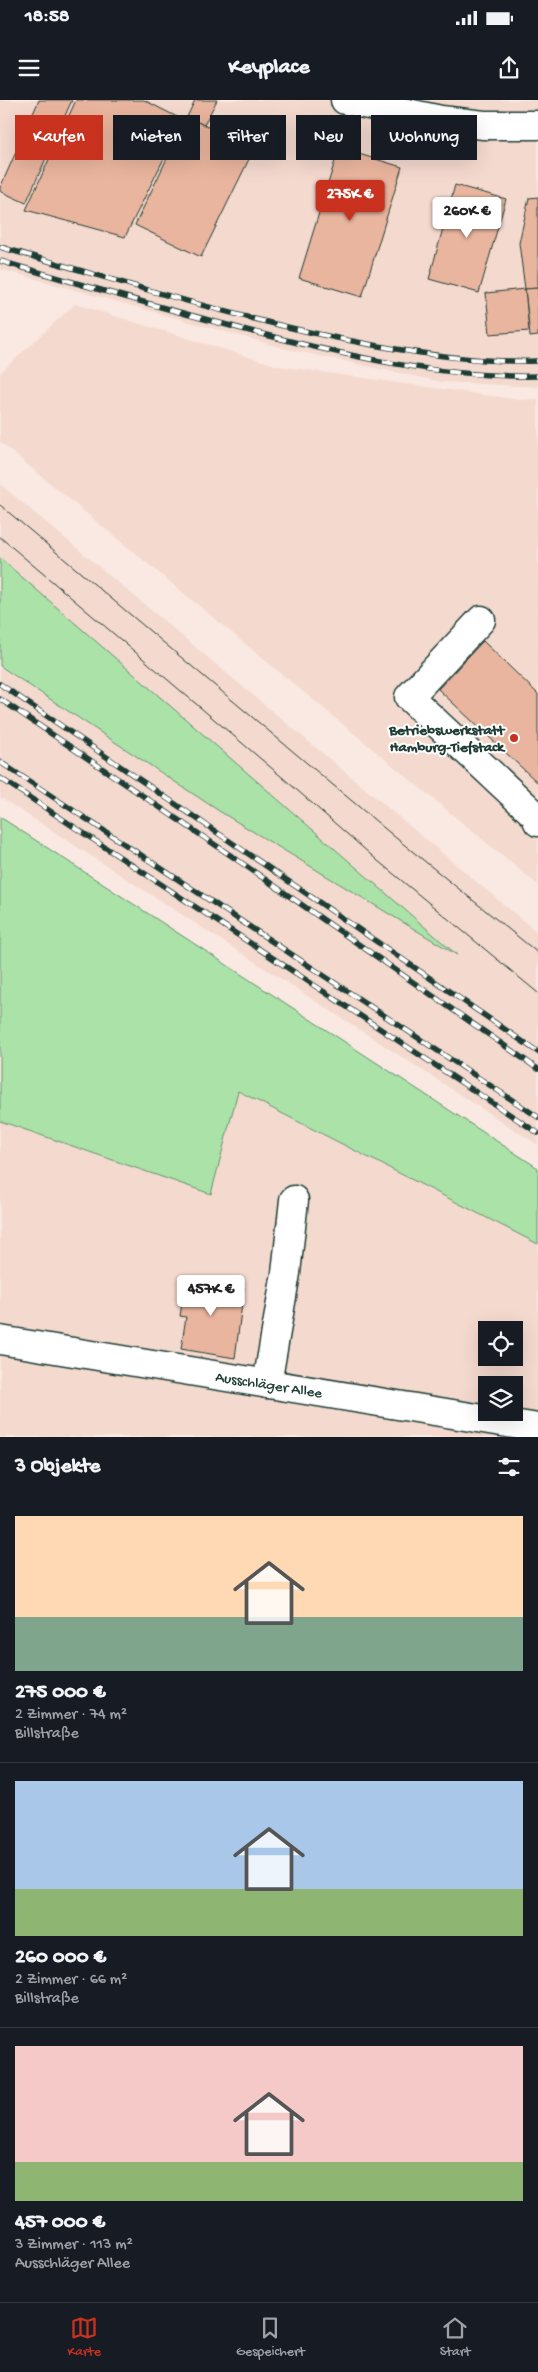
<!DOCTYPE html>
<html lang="de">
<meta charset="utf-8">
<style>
body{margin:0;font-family:"Gochi Hand",sans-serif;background:#20242c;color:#f1f3f6;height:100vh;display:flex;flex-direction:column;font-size:19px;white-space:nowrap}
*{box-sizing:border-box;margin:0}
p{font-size:16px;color:#9ea1a6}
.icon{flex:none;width:28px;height:28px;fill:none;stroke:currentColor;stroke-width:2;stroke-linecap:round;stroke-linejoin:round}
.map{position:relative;height:1337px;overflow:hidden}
.side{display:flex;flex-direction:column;background:#171b24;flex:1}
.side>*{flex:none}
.banner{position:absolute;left:15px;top:15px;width:509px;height:45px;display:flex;gap:10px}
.fabs{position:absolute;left:478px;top:1221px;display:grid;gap:10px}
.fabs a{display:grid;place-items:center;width:45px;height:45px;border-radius:0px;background:#171b24;box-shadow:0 5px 20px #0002;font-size:25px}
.price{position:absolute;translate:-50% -42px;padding:0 11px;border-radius:5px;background:#fff;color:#222;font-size:16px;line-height:32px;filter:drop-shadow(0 1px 2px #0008)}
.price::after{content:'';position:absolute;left:50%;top:30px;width:15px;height:11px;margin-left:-8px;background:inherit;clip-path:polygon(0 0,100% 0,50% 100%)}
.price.on{background:#c8321e;color:#fff}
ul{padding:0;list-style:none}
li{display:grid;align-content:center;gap:10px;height:265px;padding:0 15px}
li+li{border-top:1px solid #363941}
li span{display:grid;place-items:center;height:155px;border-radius:0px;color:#555}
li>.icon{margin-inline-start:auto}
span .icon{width:90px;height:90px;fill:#fffc;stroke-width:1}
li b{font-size:21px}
h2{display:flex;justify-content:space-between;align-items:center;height:60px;padding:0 15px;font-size:21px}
.tag{padding:0 18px;border-radius:0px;background:#171b24;box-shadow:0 5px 20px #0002;font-size:18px;line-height:45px}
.tag.on{background:#c8321e;color:#fff}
.status{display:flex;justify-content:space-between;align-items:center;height:35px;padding:0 25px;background:#171b24;direction:ltr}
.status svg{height:14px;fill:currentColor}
header{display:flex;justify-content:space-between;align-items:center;height:65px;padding:0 15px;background:#171b24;font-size:22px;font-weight:700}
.menu{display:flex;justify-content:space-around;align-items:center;height:70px;border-top:1px solid #363941;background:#171b24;font-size:14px;color:#9ea1a6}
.menu a{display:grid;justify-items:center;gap:2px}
.menu .on{color:#c8321e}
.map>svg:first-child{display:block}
</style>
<div class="status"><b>18:58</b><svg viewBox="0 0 49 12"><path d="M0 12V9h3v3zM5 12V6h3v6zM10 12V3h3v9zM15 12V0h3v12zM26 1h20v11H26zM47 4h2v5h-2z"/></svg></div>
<header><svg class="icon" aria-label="menu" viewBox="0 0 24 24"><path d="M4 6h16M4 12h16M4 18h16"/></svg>Keyplace<svg class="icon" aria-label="share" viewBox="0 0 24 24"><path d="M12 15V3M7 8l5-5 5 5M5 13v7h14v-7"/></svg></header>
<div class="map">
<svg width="538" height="1337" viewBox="0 0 538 1337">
<rect width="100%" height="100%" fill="#f9e9e2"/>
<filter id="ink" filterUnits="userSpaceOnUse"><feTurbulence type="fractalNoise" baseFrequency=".02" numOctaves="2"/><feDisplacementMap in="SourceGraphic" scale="10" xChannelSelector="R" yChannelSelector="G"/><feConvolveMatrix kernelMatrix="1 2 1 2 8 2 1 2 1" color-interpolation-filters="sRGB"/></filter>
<g filter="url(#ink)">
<!-- built -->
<g fill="#f4d9ce" fill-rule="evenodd">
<polygon points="0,0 538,0 538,287 442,282 287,249 0,169"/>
<polygon points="75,204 278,266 519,300 538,299 538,785 0,342 0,273"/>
<polygon points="0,384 538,833 538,1045 0,697 0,567 219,711 454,852 0,458"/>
<path d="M237,991L538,1144V1337H0V1021L211,1094ZM486,1230H514V1258H486ZM486,1285H514V1312H486Z"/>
</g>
<!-- green -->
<g fill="#aae2a7" stroke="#64906e">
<polygon points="0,458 457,855 219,711 0,566"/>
<polygon points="0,717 538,1068 538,1144 238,991 211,1094 0,1021"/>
</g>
<!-- building -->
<g fill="#eab59e" stroke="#1f3d34">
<polygon points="39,0 72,0 26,103 0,91 0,88"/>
<polygon points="76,0 144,0 183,20 125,137 26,110"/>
<polygon points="195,0 217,0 204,25 187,17"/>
<polygon points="247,15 266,24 254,49 234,40"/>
<polygon points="187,17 254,49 201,157 135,125"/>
<polygon points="339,48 402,67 362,197 299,178 335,61 330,60 332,53 337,55"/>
<polygon points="455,85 506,99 479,193 429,179"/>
<polygon points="538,97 538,188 525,189 519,143 529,98"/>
<polygon points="538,188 538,236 530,237 525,189"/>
<polygon points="525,189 529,231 490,234 486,193"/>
<polygon points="483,541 538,594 538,683 438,589"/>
<polygon points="186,1178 244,1188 235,1258 181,1249 186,1217 180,1216"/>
<polygon points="491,1278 506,1280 505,1285 490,1285"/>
</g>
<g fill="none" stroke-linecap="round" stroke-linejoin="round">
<!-- minor casing -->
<g stroke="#1f3d34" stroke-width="31">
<g id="minor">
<polyline points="345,0 441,20 484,25 538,25"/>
<polyline points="481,520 409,597 535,715 538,722"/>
<polyline points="0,1240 538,1328"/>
<polyline points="267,1284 286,1173 294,1100"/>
</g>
</g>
<!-- minor -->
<use href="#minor" stroke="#fff" stroke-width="28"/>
<!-- tram -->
<g stroke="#1f3d34" stroke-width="1">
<polyline points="0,405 396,738 538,853"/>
<polyline points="0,437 282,677 378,761 538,893"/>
</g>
<!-- rail casing -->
<g stroke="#1f3d34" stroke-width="5.5">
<g id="rail">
<path d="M0,147C123,182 246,222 373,245C427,255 483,263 538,261"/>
<path d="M0,161C87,186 174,212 262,234C352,257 444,278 538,276"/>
<polyline points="0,584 538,952"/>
<polyline points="0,599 236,759 538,969"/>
<polyline points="0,662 538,1017"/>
<polyline points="0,678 538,1033"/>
</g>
</g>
<!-- rail -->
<use href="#rail" stroke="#fff" stroke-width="4" stroke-dasharray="11" stroke-linecap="butt"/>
</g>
</g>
<!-- markers -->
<circle fill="#c8321e" stroke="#fff" stroke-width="2" cx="514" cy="638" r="5"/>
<g text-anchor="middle" stroke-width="4" stroke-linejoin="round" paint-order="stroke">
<!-- poi labels -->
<g font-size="15" font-weight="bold" fill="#1f3d34" stroke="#fff" text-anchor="end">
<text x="504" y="634">Betriebswerkstatt<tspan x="504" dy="17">Hamburg-Tiefstack</tspan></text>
</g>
<!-- street labels -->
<g font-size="15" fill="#1f3d34" stroke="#fff">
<text transform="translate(269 1284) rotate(9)" y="5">Ausschläger Allee</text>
</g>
</g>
</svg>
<div class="fabs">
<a><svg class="icon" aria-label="locate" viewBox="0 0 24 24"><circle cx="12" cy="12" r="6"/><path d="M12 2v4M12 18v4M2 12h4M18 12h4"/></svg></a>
<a><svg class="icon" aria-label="layers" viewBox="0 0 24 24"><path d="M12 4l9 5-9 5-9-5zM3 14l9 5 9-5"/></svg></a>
</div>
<b class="price on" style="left:350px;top:122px">275K €</b>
<b class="price" style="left:467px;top:139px">260K €</b>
<b class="price" style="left:211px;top:1217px">457K €</b>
<div class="banner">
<a class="tag on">Kaufen</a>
<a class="tag">Mieten</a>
<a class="tag">Filter</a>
<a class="tag">Neu</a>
<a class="tag">Wohnung</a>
</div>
</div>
<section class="side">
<h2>3 Objekte<svg class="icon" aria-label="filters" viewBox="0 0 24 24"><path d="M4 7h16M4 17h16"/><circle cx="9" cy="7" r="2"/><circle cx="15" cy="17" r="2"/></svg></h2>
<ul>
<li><span style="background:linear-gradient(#ffd9b3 65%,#7fa58c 0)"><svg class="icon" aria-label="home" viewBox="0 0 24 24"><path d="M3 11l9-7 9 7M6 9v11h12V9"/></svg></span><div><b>275 000 €</b><p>2 Zimmer · 74 m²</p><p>Billstraße</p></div></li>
<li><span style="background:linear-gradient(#a9c7e8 70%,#8fb573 0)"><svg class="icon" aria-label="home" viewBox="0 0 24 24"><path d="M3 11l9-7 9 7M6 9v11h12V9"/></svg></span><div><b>260 000 €</b><p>2 Zimmer · 66 m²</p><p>Billstraße</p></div></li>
<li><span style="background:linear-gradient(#f6c9c9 75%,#8fb573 0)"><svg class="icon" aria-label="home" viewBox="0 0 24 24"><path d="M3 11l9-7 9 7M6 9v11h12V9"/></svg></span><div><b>457 000 €</b><p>3 Zimmer · 113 m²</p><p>Ausschläger Allee</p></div></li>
</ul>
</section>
<nav class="menu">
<a class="on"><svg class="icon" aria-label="map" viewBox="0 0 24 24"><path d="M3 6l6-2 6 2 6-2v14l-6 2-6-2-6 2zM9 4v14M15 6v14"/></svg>Karte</a>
<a><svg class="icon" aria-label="saved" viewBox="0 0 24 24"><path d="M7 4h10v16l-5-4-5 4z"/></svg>Gespeichert</a>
<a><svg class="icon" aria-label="home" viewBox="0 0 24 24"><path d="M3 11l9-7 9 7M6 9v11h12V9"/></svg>Start</a>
</nav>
